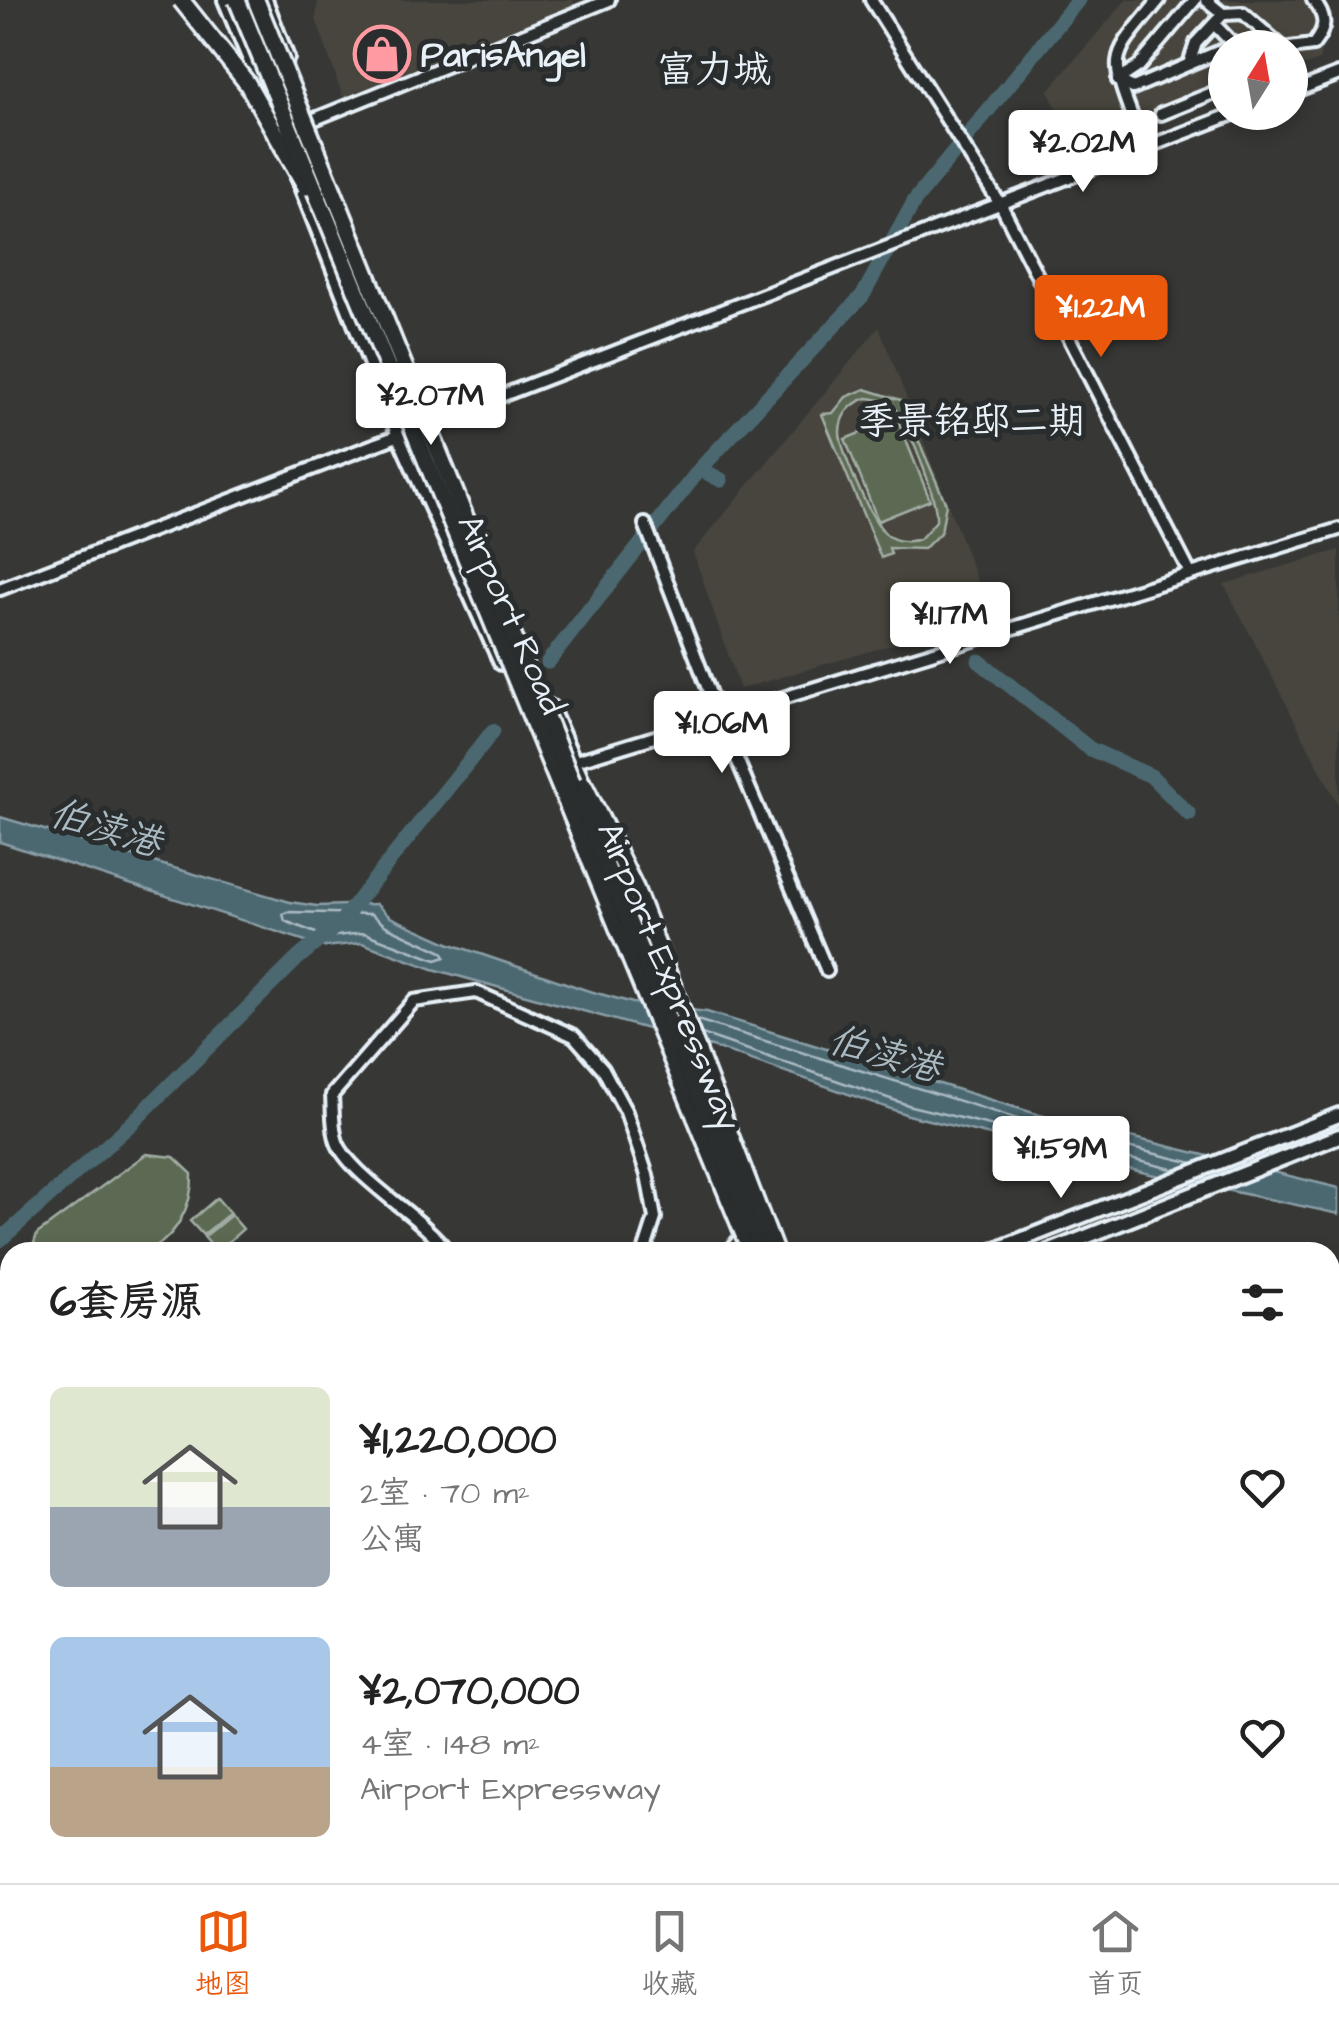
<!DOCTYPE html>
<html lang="zh">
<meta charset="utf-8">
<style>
body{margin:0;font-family:"Architects Daughter","LXGW WenKai TC",sans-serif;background:#f2f2f2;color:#222;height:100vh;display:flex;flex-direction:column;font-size:38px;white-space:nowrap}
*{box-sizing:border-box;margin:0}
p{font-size:32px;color:#767676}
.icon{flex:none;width:55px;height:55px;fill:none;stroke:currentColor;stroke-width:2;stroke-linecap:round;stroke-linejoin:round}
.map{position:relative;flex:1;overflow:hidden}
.drawer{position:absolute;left:0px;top:1242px;width:1340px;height:642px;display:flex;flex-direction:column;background:#fff;border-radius:30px 30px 0 0;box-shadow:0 5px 15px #0003}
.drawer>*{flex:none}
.needle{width:65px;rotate:11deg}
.buttons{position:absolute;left:1208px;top:30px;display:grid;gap:20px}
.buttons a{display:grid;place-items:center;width:100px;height:100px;border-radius:50%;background:#fff;box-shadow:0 5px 15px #0003;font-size:50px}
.price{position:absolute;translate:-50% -85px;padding:0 22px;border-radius:10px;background:#fff;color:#222;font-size:32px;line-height:65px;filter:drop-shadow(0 2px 5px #0008)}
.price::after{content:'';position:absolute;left:50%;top:60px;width:30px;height:22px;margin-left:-15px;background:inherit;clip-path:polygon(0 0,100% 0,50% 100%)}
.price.current{background:#ea580c;color:#fff}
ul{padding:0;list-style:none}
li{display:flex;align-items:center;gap:30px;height:250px;padding:0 50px}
li span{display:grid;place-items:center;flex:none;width:280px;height:200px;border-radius:15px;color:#555}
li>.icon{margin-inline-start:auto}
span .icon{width:120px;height:120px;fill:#fffc;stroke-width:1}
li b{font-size:42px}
h2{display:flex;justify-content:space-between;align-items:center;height:120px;padding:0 50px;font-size:42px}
.tabs{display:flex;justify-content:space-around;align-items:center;height:140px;border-top:2px solid #e0e0e0;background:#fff;font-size:28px;color:#767676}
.tabs a{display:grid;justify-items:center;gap:5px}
.tabs .current{color:#ea580c}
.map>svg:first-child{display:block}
</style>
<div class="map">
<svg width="1339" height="1883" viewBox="0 0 1339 1883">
<rect width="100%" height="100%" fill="#373835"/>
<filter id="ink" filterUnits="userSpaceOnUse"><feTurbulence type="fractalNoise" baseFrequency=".01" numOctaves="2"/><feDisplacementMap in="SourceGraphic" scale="20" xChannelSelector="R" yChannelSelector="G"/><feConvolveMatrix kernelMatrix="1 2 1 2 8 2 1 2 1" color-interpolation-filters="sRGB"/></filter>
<g filter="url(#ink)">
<!-- built -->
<g fill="#47453e">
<polygon points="318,0 572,0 574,4 343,97 316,19"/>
<polygon points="1126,0 1322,0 1332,14 1319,60 1290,71 1290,48 1225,48 1225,97 1080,153 1048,91"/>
<polygon points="879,327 991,616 740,689 693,552"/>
<polygon points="1339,550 1339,804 1338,804 1224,584"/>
</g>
<!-- green -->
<g fill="#5c6a52" stroke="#a2aea5" stroke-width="2.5" fill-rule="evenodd">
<path d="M865,389L901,400L946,504L941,532L924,549L889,548L891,554L881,558L822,414L833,413L846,397ZM867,398C878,399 888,401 896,410C910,428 938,499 936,521L920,539C910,542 899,542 890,537C874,529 840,451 840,432C840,415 851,403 867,398Z"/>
<polygon points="897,418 930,500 878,521 845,439"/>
<path d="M146,1154L174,1157L192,1174C193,1204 175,1244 141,1252C113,1260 61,1253 31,1252L37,1234Z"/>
<polygon points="217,1198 230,1213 203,1235 190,1221"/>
<polygon points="231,1215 243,1229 217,1252 204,1237"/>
</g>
<!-- water -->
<polygon fill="#4c6771" stroke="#8a9ea7" stroke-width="2.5" points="0,817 290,902 317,906 376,904 390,917 448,943 586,990 633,1003 707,1012 1040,1115 1339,1188 1339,1214 1150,1174 908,1115 726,1051 433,969 362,943 324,947 0,842"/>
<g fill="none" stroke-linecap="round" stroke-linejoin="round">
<!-- shore -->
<g stroke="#aabac2" stroke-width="2.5">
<polygon points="289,912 371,914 386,926 442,952 445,957 436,960 364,933 326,937 285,921 283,914"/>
<polyline points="697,1020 1037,1125 1193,1163"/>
<polyline points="702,1034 911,1106 1176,1170"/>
</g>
<!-- stream -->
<g stroke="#8a9ea7" stroke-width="2.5">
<polyline points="0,1383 10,1391"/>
<polyline points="685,1875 699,1883"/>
<polyline points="900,1883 903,1875"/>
</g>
<!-- river -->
<g stroke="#4c6771" stroke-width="15">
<polyline points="700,469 721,480"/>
<polyline points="979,661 1090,749 1151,776 1189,814"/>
<polyline points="548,662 700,469 863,295 915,200 1078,0"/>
<polyline points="0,1240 131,1124 298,958 340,923 493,731"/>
</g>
<!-- minor casing -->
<g stroke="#e8f1f8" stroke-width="18">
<g id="minor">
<polyline points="871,0 1002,207 1190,573"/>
<polyline points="1206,0 1223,14"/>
<polyline points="1214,24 1234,45"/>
<path d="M1290,48L1313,45C1327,27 1327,18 1313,0"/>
<polyline points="1189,64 1196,43 1223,14 1243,13 1283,48"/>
<polyline points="1118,80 1133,88 1225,49"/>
<polyline points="1118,80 1139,66 1195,0"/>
<polyline points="1290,93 1339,74"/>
<polyline points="1161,114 1225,88"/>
<path d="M1135,124C1107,51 1112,58 1159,0"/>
<polyline points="300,125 609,0"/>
<polyline points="645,524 719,717 827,971"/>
<polyline points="0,589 1238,112"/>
<polyline points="569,763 1339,529"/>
<path d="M448,1252C423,1217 349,1175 337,1142C332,1128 333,1110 332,1095L414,1001L476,992L574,1036L603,1069L626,1112L647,1175L655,1218L644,1252"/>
<polyline points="1330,1298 1339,1294"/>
<polyline points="1330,1570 1339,1567"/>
<polyline points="1330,1650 1339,1652"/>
<polyline points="476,1875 478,1883"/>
<polyline points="567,1875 577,1883"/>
<polyline points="1266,1875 1268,1883"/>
<polyline points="330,1883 336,1875"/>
<polyline points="381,1883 384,1875"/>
<polyline points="515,1883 521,1875"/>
<polyline points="734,1883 739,1875"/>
</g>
</g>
<!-- major casing -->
<g stroke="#e8f1f8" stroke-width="20">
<g id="major">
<polyline points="225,0 278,127"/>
<polyline points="265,0 287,58"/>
<polyline points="298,179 400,438 501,663"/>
<polyline points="550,707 588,794"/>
<polyline points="623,877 646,938"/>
<polyline points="731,1252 739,1241"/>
<polyline points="990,1252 1339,1115"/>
<polyline points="1048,1252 1339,1136"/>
<polyline points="0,1619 10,1618"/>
<polyline points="0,1639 10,1635"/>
<polyline points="0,1665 10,1661"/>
<polyline points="0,1702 10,1721"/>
<polyline points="0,1742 10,1762"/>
<polyline points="56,1875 59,1883"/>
<polyline points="75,1875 78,1883"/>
<polyline points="1072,1875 1077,1883"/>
</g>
</g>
<!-- highway casing -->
<g stroke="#e8f1f8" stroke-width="22">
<g id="highway">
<polyline points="1030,1875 1035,1883"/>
<polyline points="1048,1875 1053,1883"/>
<polyline points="1062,1875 1067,1883"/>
</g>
</g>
<!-- minor -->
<use href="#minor" stroke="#2a2d2e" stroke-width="10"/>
<!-- major -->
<use href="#major" stroke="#2a2d2e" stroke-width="12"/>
<!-- highway -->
<use href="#highway" stroke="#2a2d2e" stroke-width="15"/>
<!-- highway-bridge casing -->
<g stroke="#e8f1f8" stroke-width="22" stroke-linecap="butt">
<g id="highway-bridge">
<polyline points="181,0 247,83 306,187"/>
<polyline points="237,0 751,1252"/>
<polyline points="256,0 762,1252"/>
<polyline points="584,785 635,888 775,1252"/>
</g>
</g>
<!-- highway-bridge -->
<use href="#highway-bridge" stroke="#2a2d2e" stroke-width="15"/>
</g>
</g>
<!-- icons -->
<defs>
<g id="shop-ring" transform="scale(2.875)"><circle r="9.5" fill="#2a2d2e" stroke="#ff9aa2" stroke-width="1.5"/><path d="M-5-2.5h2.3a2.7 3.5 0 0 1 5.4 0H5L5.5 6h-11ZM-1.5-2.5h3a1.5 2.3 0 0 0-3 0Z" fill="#ff9aa2"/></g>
</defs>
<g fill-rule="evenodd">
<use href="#shop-ring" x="382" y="54"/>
</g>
<g text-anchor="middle" stroke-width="10" stroke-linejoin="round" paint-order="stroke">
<!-- poi labels -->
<g font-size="35" font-weight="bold" fill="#e8f1f8" stroke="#2a2d2e" text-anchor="start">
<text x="421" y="66">ParisAngel</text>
</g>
<!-- street labels -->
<g font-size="35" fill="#e8f1f8" stroke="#2a2d2e">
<text transform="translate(512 614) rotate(66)" y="12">Airport Road</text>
<text transform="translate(670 976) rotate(68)" y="12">Airport Expressway</text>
</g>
<!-- neighbourhood labels -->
<g font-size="38" fill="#e8f1f8" stroke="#2a2d2e">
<text x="714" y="82">富力城</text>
<text x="972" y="433">季景铭邸二期</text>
</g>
<!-- water labels -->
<g font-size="38" font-style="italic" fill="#aabac2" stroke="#2a2d2e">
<text transform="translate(106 827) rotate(17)" y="13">伯渎港</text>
<text transform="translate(885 1053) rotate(16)" y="13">伯渎港</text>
</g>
</g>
</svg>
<div class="buttons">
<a><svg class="needle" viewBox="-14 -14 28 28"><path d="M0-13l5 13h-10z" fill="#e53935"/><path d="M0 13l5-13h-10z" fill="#767676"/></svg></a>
</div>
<b class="price" style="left:1083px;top:195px">¥2.02M</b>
<b class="price current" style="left:1101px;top:360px">¥1.22M</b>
<b class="price" style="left:431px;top:448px">¥2.07M</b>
<b class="price" style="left:950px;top:667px">¥1.17M</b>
<b class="price" style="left:722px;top:776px">¥1.06M</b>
<b class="price" style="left:1061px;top:1201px">¥1.59M</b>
<section class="drawer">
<h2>6套房源<svg class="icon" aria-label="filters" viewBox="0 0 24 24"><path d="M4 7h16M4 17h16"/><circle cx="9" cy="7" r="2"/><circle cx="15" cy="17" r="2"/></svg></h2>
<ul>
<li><span style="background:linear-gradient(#dfe7d0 60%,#9aa5b1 0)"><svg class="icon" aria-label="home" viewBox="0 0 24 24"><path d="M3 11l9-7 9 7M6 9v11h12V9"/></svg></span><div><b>¥1,220,000</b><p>2室 · 70 m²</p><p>公寓</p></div><svg class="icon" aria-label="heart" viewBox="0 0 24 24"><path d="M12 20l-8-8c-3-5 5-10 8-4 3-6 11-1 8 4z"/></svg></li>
<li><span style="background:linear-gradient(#a9c7e8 65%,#b9a48a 0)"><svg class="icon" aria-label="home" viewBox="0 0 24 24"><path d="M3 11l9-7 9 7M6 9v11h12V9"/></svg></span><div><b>¥2,070,000</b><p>4室 · 148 m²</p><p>Airport Expressway</p></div><svg class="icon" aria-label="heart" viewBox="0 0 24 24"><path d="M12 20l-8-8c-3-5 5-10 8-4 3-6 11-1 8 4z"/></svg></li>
</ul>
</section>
</div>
<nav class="tabs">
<a class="current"><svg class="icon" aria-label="map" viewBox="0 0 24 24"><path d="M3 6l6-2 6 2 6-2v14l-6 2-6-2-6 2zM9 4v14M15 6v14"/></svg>地图</a>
<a><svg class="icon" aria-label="saved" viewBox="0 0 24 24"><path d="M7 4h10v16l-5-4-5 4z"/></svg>收藏</a>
<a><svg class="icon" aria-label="home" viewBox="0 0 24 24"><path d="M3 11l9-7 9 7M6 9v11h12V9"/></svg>首页</a>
</nav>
